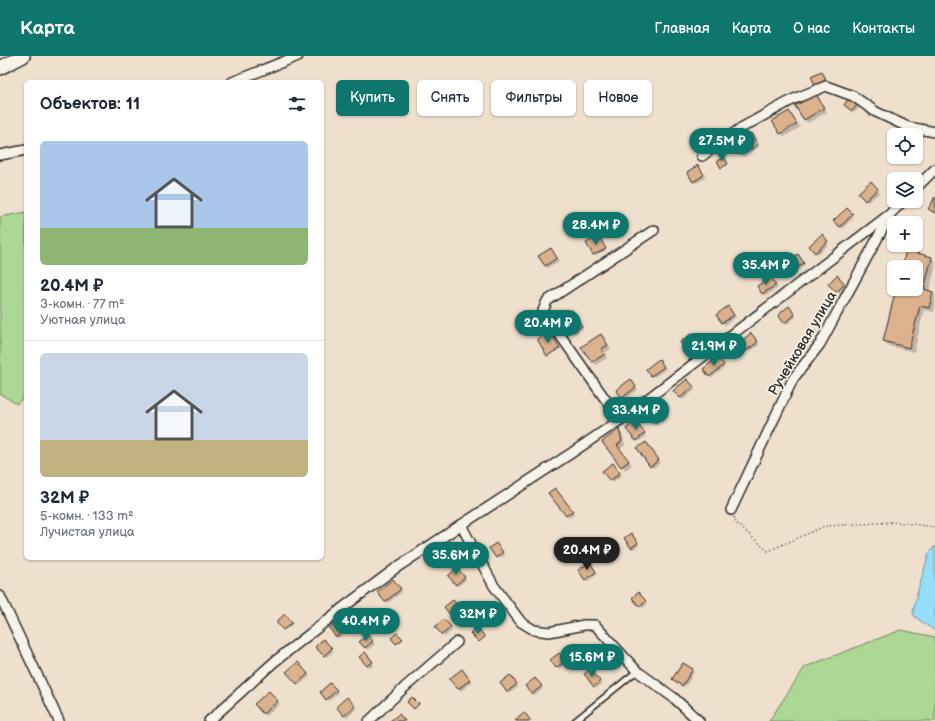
<!DOCTYPE html>
<html lang="ru">
<meta charset="utf-8">
<style>
body{margin:0;font-family:"Balsamiq Sans",sans-serif;background:#f6f6f7;color:#1f2937;height:100vh;display:flex;flex-direction:column;font-size:15px;white-space:nowrap}
*{box-sizing:border-box;margin:0}
p{font-size:13px;color:#747a83}
.icon{flex:none;width:22px;height:22px;fill:none;stroke:currentColor;stroke-width:2;stroke-linecap:round;stroke-linejoin:round}
.map{position:relative;flex:1;overflow:hidden}
.sheet{position:absolute;left:24px;top:24px;width:300px;height:480px;display:flex;flex-direction:column;background:#fff;border-radius:6px;box-shadow:0 1px 3px #0004}
.sheet>*{flex:none}
.top-card{position:absolute;left:336px;top:24px;width:380px;height:36px;display:flex;gap:8px}
.buttons{position:absolute;left:887px;top:72px;display:grid;gap:8px}
.buttons a{display:grid;place-items:center;width:36px;height:36px;border-radius:6px;background:#fff;box-shadow:0 1px 3px #0004;font-size:20px}
.price{position:absolute;translate:-50% -34px;padding:0 9px;border-radius:14px;background:#0f766e;color:#fff;font-size:13px;line-height:26px;filter:drop-shadow(0 1px 2px #0008)}
.price::after{content:'';position:absolute;left:50%;top:24px;width:12px;height:9px;margin-left:-6px;background:inherit;clip-path:polygon(0 0,100% 0,50% 100%)}
.price.on{background:#222;color:#fff}
ul{padding:0;list-style:none}
li{display:grid;align-content:center;gap:8px;height:212px;padding:0 16px}
li+li{border-top:1px solid #e0e1e3}
li span{display:grid;place-items:center;height:124px;border-radius:6px;color:#555}
li>.icon{margin-inline-start:auto}
span .icon{width:72px;height:72px;fill:#fffc;stroke-width:1}
li b{font-size:17px}
h2{display:flex;justify-content:space-between;align-items:center;height:48px;padding:0 16px;font-size:17px}
.pill{padding:0 14px;border-radius:6px;background:#fff;box-shadow:0 1px 3px #0004;font-size:14px;line-height:36px}
.pill.on{background:#0f766e;color:#fff}
header{display:flex;align-items:center;gap:24px;box-sizing:border-box;height:56px;padding:0 20px;background:#0f766e;color:#fff}
header strong{font-size:19px}
nav{display:flex;gap:22px;margin-inline-start:auto;font-size:14px}
.map>svg:first-child{display:block}
</style>
<header>
<strong>Карта</strong>
<nav><a>Главная</a><a>Карта</a><a>О нас</a><a>Контакты</a></nav>
</header>
<div class="map">
<svg width="935" height="665" viewBox="0 0 935 665">
<rect width="100%" height="100%" fill="#efe0cd"/>
<filter id="ink" filterUnits="userSpaceOnUse"><feTurbulence type="fractalNoise" baseFrequency=".025" numOctaves="2"/><feDisplacementMap in="SourceGraphic" scale="8" xChannelSelector="R" yChannelSelector="G"/><feConvolveMatrix kernelMatrix="1 2 1 2 8 2 1 2 1" color-interpolation-filters="sRGB"/></filter>
<g filter="url(#ink)">
<!-- green -->
<g fill="#add794" stroke="#6c8160">
<polygon points="26,156 26,338 17,348 0,338 0,161"/>
<polygon points="901,574 935,581 935,665 769,665 805,611"/>
</g>
<!-- water -->
<polygon fill="#96ddf8" stroke="#6b96a6" points="935,490 935,575 915,561 913,556 917,538 929,497"/>
<!-- shadow -->
<g fill="#0003">
<polygon points="822,16 824,18 828,26 818,30 816,28"/>
<polygon points="815,39 819,43 827,56 808,67 805,64 797,51"/>
<polygon points="849,43 859,52 854,57 847,51"/>
<polygon points="798,68 800,71 784,81 782,78"/>
<polygon points="751,78 759,91 743,101 741,98"/>
<polygon points="698,111 706,122 696,127 694,125"/>
<polygon points="871,127 880,136 868,146 860,137"/>
<polygon points="847,153 854,161 842,173 835,165"/>
<polygon points="822,179 829,188 818,198 810,190"/>
<polygon points="600,182 606,194 594,200 594,199"/>
<polygon points="551,193 559,205 547,212 545,209"/>
<polygon points="931,201 935,205 935,212 929,236 932,237 935,239 935,251 934,256 924,254 914,296 889,290 884,285 897,233 916,233 916,211 903,211"/>
<polygon points="800,202 805,209 791,220 783,210"/>
<polygon points="837,221 846,231 839,238 830,228"/>
<polygon points="773,225 778,232 765,240 759,230"/>
<polygon points="730,254 736,261 725,269 718,259"/>
<polygon points="791,254 796,261 787,268 785,266"/>
<polygon points="574,257 583,272 575,278 573,275"/>
<polygon points="695,281 701,289 689,297 681,287"/>
<polygon points="753,281 759,289 749,296 747,294"/>
<polygon points="604,283 611,293 604,297 607,302 596,309 593,306 583,291"/>
<polygon points="720,305 725,311 712,322 710,320"/>
<polygon points="661,307 666,313 654,321 652,319"/>
<polygon points="633,327 638,334 625,343 623,341"/>
<polygon points="690,327 695,334 683,344 675,335"/>
<polygon points="661,350 669,360 656,369 653,367"/>
<polygon points="637,369 646,380 638,386 636,384"/>
<polygon points="619,374 622,378 625,389 620,393 632,409 625,414 603,386"/>
<polygon points="648,389 660,407 653,412 651,410"/>
<polygon points="615,410 622,420 613,426 611,424"/>
<polygon points="557,435 575,458 569,462 550,437"/>
<polygon points="631,478 639,489 634,493 631,491"/>
<polygon points="498,490 505,499 499,503 497,501"/>
<polygon points="592,509 598,518 588,525 586,523"/>
<polygon points="457,513 466,524 458,530 449,520"/>
<polygon points="395,526 402,536 388,547 385,545"/>
<polygon points="638,538 647,548 643,552 633,542"/>
<polygon points="455,547 462,556 455,562 453,560"/>
<polygon points="285,559 292,568 285,574 278,566"/>
<polygon points="446,566 453,574 445,581 443,578"/>
<polygon points="340,567 347,576 339,582 330,572"/>
<polygon points="368,580 375,588 368,594 361,586"/>
<polygon points="323,584 334,595 327,601 316,591"/>
<polygon points="367,600 374,609 370,612 360,601"/>
<polygon points="561,600 567,607 559,613 557,611"/>
<polygon points="298,608 310,620 299,629 288,617"/>
<polygon points="692,614 694,616 685,631 676,625"/>
<polygon points="592,616 602,628 597,632 594,630"/>
<polygon points="464,617 472,626 461,635 451,623"/>
<polygon points="512,623 518,631 510,637 502,627"/>
<polygon points="535,623 543,633 535,639 527,630"/>
<polygon points="330,628 338,637 329,645 321,637"/>
<polygon points="269,636 280,648 266,660 256,648"/>
<polygon points="347,642 356,653 347,662 337,651"/>
</g>
<!-- building -->
<g fill="#dcb28d" stroke="#2b2b2b">
<polygon points="822,15 826,24 815,29 811,20"/>
<polygon points="816,38 824,52 804,64 795,50"/>
<polygon points="849,42 857,49 852,55 844,49"/>
<polygon points="789,55 797,68 780,78 772,65"/>
<polygon points="751,77 758,89 740,99 734,87"/>
<polygon points="724,101 728,108 721,112 717,105"/>
<polygon points="698,109 704,119 693,126 687,116"/>
<polygon points="871,125 878,133 865,145 858,137"/>
<polygon points="935,141 935,157 928,153"/>
<polygon points="847,152 853,158 840,171 833,165"/>
<polygon points="822,178 828,185 815,197 809,190"/>
<polygon points="599,180 606,193 593,199 586,187"/>
<polygon points="551,192 557,202 545,210 538,200"/>
<polygon points="906,194 932,201 924,233 933,236 929,252 920,250 909,292 883,285 896,233 916,233 916,211 902,211"/>
<polygon points="798,198 804,207 788,218 782,210"/>
<polygon points="837,219 845,228 836,236 828,228"/>
<polygon points="771,221 776,229 762,238 757,230"/>
<polygon points="728,250 734,259 722,267 716,259"/>
<polygon points="789,250 795,259 784,267 778,259"/>
<polygon points="572,254 582,270 572,276 562,260"/>
<polygon points="549,275 560,292 547,300 537,283"/>
<polygon points="693,277 699,286 686,295 680,286"/>
<polygon points="751,277 758,286 746,295 740,286"/>
<polygon points="601,278 608,289 601,293 605,298 592,306 581,291"/>
<polygon points="718,301 724,309 709,321 703,313"/>
<polygon points="659,303 664,311 651,320 646,313"/>
<polygon points="631,323 636,331 622,342 616,334"/>
<polygon points="687,323 694,331 680,342 673,335"/>
<polygon points="659,346 667,357 653,368 645,357"/>
<polygon points="635,365 645,377 636,385 626,373"/>
<polygon points="619,373 622,385 617,389 629,405 621,411 602,386"/>
<polygon points="646,386 659,404 650,411 637,392"/>
<polygon points="613,407 620,417 610,425 602,415"/>
<polygon points="555,432 573,455 566,460 548,437"/>
<polygon points="631,477 638,487 631,492 624,482"/>
<polygon points="496,487 503,496 496,502 489,492"/>
<polygon points="590,506 596,516 585,524 578,514"/>
<polygon points="457,512 465,521 456,529 448,520"/>
<polygon points="393,523 401,533 385,546 377,536"/>
<polygon points="638,536 646,545 640,551 632,542"/>
<polygon points="453,544 461,553 452,561 444,551"/>
<polygon points="285,558 292,567 283,574 276,566"/>
<polygon points="444,563 451,571 442,579 435,571"/>
<polygon points="338,564 346,573 336,581 329,572"/>
<polygon points="477,571 485,581 479,586 470,577"/>
<polygon points="397,577 403,583 396,588 391,582"/>
<polygon points="368,579 373,585 365,592 359,586"/>
<polygon points="323,583 332,592 324,600 315,591"/>
<polygon points="365,596 373,606 367,610 359,601"/>
<polygon points="559,597 566,604 556,612 550,604"/>
<polygon points="298,606 308,618 297,628 286,616"/>
<polygon points="683,607 693,613 682,630 672,623"/>
<polygon points="462,613 470,624 458,633 449,623"/>
<polygon points="590,613 600,625 594,631 584,618"/>
<polygon points="510,619 517,628 507,636 500,627"/>
<polygon points="535,622 542,630 532,638 525,630"/>
<polygon points="330,627 337,634 326,644 320,636"/>
<polygon points="269,635 278,645 263,658 254,648"/>
<polygon points="347,641 355,650 344,660 336,651"/>
<polygon points="412,641 419,648 414,653 407,646"/>
<polygon points="524,656 531,665 516,665 515,664"/>
<polygon points="399,658 405,665 390,665"/>
</g>
<g fill="none" stroke-linecap="round" stroke-linejoin="round">
<!-- lane casing -->
<g stroke="#2b2b2b" stroke-width="8">
<polyline id="lane" points="575,665 637,615"/>
</g>
<!-- street casing -->
<g stroke="#2b2b2b" stroke-width="12">
<g id="street">
<polyline points="232,26 298,0"/>
<polyline points="0,99 26,94"/>
<polyline points="702,100 741,72 794,43 826,30 853,40 876,56 908,71 935,76"/>
<polyline points="916,132 935,113"/>
<polyline points="620,364 543,255 547,245 654,174"/>
<polyline points="731,454 793,323 820,288 889,161"/>
<polyline points="461,469 494,530 521,566 534,574 549,576 584,569 595,569 637,615 674,642 699,665"/>
<polyline points="0,540 59,665"/>
<polyline points="209,665 274,606 349,547 396,512 461,469 570,398 620,364 890,158 903,145"/>
<polyline points="369,665 405,631 457,586"/>
</g>
</g>
<!-- secondary casing -->
<g stroke="#2b2b2b" stroke-width="16">
<polyline id="secondary" points="0,12 23,0"/>
</g>
<!-- path -->
<polyline stroke="#2b2b2b" stroke-width="1.5" stroke-dasharray="1 3" stroke-linecap="butt" points="734,461 736,467 768,495 825,470 896,466 935,471"/>
<!-- lane -->
<use href="#lane" stroke="#f7f3e8" stroke-width="4.5"/>
<!-- street -->
<use href="#street" stroke="#f7f3e8" stroke-width="9"/>
<!-- secondary -->
<use href="#secondary" stroke="#f7f3e8" stroke-width="13"/>
</g>
</g>
<g text-anchor="middle" stroke-width="3.5" stroke-linejoin="round" paint-order="stroke">
<!-- street labels -->
<g font-size="14" fill="#2b2b2b" stroke="#f7f3e8">
<text transform="translate(802 287) rotate(-59)" y="5">Ручейковая улица</text>
</g>
</g>
</svg>
<div class="buttons">
<a><svg class="icon" aria-label="locate" viewBox="0 0 24 24"><circle cx="12" cy="12" r="6"/><path d="M12 2v4M12 18v4M2 12h4M18 12h4"/></svg></a>
<a><svg class="icon" aria-label="layers" viewBox="0 0 24 24"><path d="M12 4l9 5-9 5-9-5zM3 14l9 5 9-5"/></svg></a>
<a>+</a>
<a>−</a>
</div>
<b class="price" style="left:722px;top:106px">27.5M ₽</b>
<b class="price" style="left:596px;top:190px">28.4M ₽</b>
<b class="price" style="left:766px;top:230px">35.4M ₽</b>
<b class="price" style="left:548px;top:288px">20.4M ₽</b>
<b class="price" style="left:714px;top:311px">21.9M ₽</b>
<b class="price" style="left:636px;top:375px">33.4M ₽</b>
<b class="price on" style="left:587px;top:515px">20.4M ₽</b>
<b class="price" style="left:456px;top:520px">35.6M ₽</b>
<b class="price" style="left:478px;top:579px">32M ₽</b>
<b class="price" style="left:366px;top:586px">40.4M ₽</b>
<b class="price" style="left:592px;top:622px">15.6M ₽</b>
<div class="top-card">
<a class="pill on">Купить</a>
<a class="pill">Снять</a>
<a class="pill">Фильтры</a>
<a class="pill">Новое</a>
</div>
<section class="sheet">
<h2>Объектов: 11<svg class="icon" aria-label="filters" viewBox="0 0 24 24"><path d="M4 7h16M4 17h16"/><circle cx="9" cy="7" r="2"/><circle cx="15" cy="17" r="2"/></svg></h2>
<ul>
<li><span style="background:linear-gradient(#a9c7e8 70%,#8fb573 0)"><svg class="icon" aria-label="home" viewBox="0 0 24 24"><path d="M3 11l9-7 9 7M6 9v11h12V9"/></svg></span><div><b>20.4M ₽</b><p>3-комн. · 77 m²</p><p>Уютная улица</p></div></li>
<li><span style="background:linear-gradient(#c9d6e8 70%,#c2b280 0)"><svg class="icon" aria-label="home" viewBox="0 0 24 24"><path d="M3 11l9-7 9 7M6 9v11h12V9"/></svg></span><div><b>32M ₽</b><p>5-комн. · 133 m²</p><p>Лучистая улица</p></div></li>
</ul>
</section>
</div>
